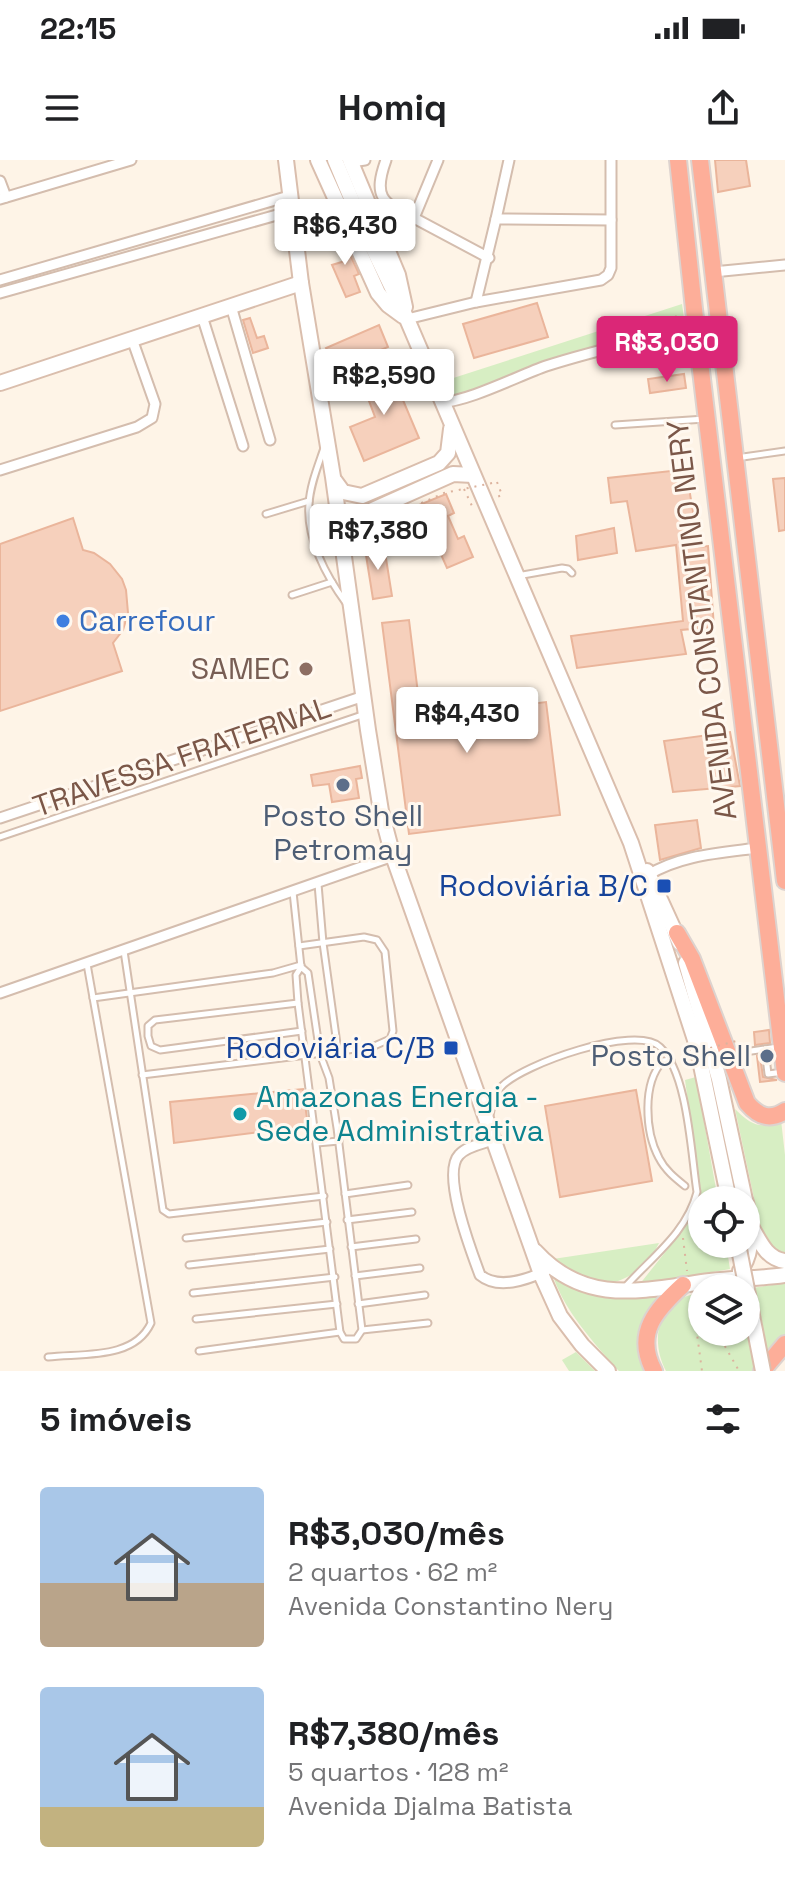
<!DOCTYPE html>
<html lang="pt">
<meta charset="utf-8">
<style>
body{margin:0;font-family:"Space Grotesk",sans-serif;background:#f6f6f6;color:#202124;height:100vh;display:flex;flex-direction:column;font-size:30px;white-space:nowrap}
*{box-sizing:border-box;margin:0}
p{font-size:26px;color:#757577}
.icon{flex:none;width:44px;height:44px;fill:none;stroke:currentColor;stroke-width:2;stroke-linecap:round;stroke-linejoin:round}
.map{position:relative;height:1211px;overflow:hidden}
.side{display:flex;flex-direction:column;background:#fff;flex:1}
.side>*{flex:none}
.controls{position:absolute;left:688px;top:1026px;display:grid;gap:16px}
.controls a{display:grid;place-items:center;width:72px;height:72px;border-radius:50%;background:#fff;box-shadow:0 2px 6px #0004;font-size:40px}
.price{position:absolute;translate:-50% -68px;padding:0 18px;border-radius:8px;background:#fff;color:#222;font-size:26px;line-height:52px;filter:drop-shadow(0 2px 4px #0008)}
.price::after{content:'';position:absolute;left:50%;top:48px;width:24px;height:18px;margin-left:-12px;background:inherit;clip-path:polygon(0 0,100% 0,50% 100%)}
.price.current{background:#db2777;color:#fff}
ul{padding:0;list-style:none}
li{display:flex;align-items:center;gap:24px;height:200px;padding:0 40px}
li span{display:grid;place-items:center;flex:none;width:224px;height:160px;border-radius:8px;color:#555}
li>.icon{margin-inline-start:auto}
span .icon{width:96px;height:96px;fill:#fffc;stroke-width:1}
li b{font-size:34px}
h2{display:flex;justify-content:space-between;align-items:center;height:96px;padding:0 40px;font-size:34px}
.status{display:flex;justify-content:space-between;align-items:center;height:56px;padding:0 40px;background:#fff;direction:ltr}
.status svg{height:22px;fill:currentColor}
header{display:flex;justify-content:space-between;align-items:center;height:104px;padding:0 40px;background:#fff;font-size:36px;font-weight:700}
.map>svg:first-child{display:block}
</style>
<div class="status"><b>22:15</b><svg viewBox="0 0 49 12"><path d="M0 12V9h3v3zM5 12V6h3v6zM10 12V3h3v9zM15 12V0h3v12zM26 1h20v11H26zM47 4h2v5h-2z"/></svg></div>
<header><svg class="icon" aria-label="menu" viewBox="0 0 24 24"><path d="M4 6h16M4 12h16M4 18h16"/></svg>Homiq<svg class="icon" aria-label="share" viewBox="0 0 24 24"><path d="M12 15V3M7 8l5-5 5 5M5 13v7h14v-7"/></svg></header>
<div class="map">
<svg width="785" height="1211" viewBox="0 0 785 1211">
<rect width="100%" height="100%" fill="#fef4e7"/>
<!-- green -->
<g fill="#d7eec3">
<polygon points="682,144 685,165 545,203 456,236 444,221"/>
<polygon points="696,917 718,1040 702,1040 702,1084 726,1084 730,1109 639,1125 691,1060 701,1038 685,920"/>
<path d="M735,949C750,964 761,971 781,960L785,995V1095L775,1092L762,1076Z"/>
<path d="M659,1083C645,1112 611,1135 579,1118C570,1113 561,1105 553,1099Z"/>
<path d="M554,1119C593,1141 620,1138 664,1134C640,1159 647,1179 648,1211H619L614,1206C591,1179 566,1152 554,1119Z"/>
<path d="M785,1123V1174L752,1211H666C648,1177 660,1136 702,1133V1172H746V1129Z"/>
<polygon points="576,1192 595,1211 569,1211 562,1200"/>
</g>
<!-- building -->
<g fill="#f6d0bc" stroke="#eab59b" stroke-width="2">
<polygon points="715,0 746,0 750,26 718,32"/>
<polygon points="336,64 359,114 354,116 360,132 346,137 332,105 345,101 330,66"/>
<polygon points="537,143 548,177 474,198 463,164"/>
<polygon points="250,158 257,178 264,176 268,188 253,193 243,160"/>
<polygon points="379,165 388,187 336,209 326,188"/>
<polygon points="389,207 419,278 364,301 350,267 375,257 360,217"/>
<polygon points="684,214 686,228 650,233 648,219"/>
<polygon points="689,309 690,334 699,387 708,386 714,467 681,470 686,494 577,508 571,476 683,461 676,385 636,391 627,341 611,343 608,318"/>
<polygon points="785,318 785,370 779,371 773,319"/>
<polygon points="446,334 454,353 448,356 458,379 464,376 473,397 447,408 419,345"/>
<polygon points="73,358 83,390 94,393 110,404 122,419 126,430 128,453 123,470 113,483 122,511 0,551 0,384"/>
<polygon points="614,368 617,393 578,400 576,376"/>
<polygon points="384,386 392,436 373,439 365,389"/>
<polygon points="409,460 421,558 546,542 560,655 409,674 382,463"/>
<polygon points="730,572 740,626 673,632 664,581"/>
<polygon points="360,606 362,618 356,619 359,638 332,642 329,624 313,626 311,615"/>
<polygon points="697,660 701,688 660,700 655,665"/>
<polygon points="769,870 770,883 755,885 754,872"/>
<polygon points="760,895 763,917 777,920 760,922 757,896"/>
<polygon points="303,929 308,966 174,983 170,942"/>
<polygon points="636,930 652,1021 560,1037 545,946"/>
</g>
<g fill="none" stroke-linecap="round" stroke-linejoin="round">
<!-- lane casing -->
<g stroke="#d4bdae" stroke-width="9">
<g id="lane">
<polyline points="615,265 705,259"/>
<path d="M324,288C318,306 310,325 309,344C306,378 326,416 346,443"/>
<polyline points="736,298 785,291"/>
<polyline points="266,354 309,341"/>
<polyline points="517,416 562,408 568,409 572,413"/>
<polyline points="292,435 332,422"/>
<polyline points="0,677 365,554"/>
<polyline points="318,724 323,783 338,891"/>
<polyline points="293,732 301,807 308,813 320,894 329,918 337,968 362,1170 356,1179 344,1179 340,1172 298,843 296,815 301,807"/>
<polyline points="124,791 163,1050 169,1054 324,1036"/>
<polyline points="93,838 273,813 301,805"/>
<polyline points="298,843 155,860 148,866 148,876 151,886 160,890 302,871"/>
<polyline points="778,887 765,889 768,914 784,912"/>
<polyline points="731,894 765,889"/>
<path d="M671,900L663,901C642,923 645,972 659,998C665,1010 675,1018 685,1026"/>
<polyline points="142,915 372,887 390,879 393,871 385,792 377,780 364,777 299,786"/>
<path d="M490,955C492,945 494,935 501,927C522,904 636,864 660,887C688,913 691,994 697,1032C687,1072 652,1097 626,1126"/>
<polyline points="317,983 339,981"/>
<polyline points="345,1034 408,1025"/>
<polyline points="347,1060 412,1052"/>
<polyline points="186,1078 327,1062"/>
<polyline points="351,1087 416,1079"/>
<polyline points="189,1105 330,1089"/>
<polyline points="355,1116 420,1108"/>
<polyline points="193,1133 335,1117"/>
<polyline points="358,1144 425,1135"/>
<polyline points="196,1159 337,1144"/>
<polyline points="362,1170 428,1163"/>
<polyline points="199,1191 340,1172"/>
<path d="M48,1197C82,1193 134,1200 151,1163L87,804"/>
</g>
</g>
<!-- street casing -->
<g stroke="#d4bdae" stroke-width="13">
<g id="street">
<path d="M386,0C373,36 381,43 414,58"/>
<polyline points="438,0 414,58 489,98"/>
<polyline points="351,2 365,0"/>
<polyline points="0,21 6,37"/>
<polyline points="0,39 131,0"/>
<polyline points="496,59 509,0"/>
<polyline points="713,112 785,105"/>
<polyline points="0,120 289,36"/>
<polyline points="0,133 291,51"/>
<polyline points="476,142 496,59 611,60"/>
<polyline points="231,146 270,280"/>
<polyline points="202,156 243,286"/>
<polyline points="407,159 476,142 601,120 608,115 611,108 611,0"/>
<path d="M441,242C465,243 520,215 546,206C589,192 634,182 678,171L690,170L697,177"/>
<polyline points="0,310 137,267 152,258 155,244 132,179"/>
<polyline points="0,658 364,536"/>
<path d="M646,716C680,695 719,693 758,688"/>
<polyline points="0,833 393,696"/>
<path d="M493,980C482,984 467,986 459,995C441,1014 472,1093 480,1115C498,1130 526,1120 546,1111"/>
</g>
</g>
<!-- secondary casing -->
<g stroke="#dabead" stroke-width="18">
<g id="secondary">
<polyline points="286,0 301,123 333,317 368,570 381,651 393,696 541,1114 560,1156 582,1185 608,1211"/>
<polyline points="318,0 378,133 388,145 403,156"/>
<polyline points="335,0 367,76 407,159 631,683 697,886 729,1040"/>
<polyline points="350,0 398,115 405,147"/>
<polyline points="0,223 301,123"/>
<polyline points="335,321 343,332 362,336 439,303 448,293 451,269"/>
<polyline points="339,365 453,314 473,315"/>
<polyline points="647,711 680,783"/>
<polyline points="686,803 719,919 745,1040"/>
<path d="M752,1068C760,1082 767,1099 785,1101"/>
<path d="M535,1091C586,1147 643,1130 710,1121C735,1118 760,1119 785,1115"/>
<path d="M740,1111C755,1091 751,1065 746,1042"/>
</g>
</g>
<!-- highway casing -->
<g stroke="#ddd3cf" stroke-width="20">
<g id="highway">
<polyline points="678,0 697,177 785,913"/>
<polyline points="700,0 785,721"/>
<path d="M677,773L692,799L747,943C758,956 770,961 785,951"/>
<path d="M654,1211C634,1173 656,1150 683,1125"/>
<polyline points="762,1211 785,1184"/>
</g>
</g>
<!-- path -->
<g stroke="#dcb39e" stroke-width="2" stroke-dasharray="2 6" stroke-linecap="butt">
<polyline points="637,170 680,155"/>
<polyline points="497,322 502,335 497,337"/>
<polyline points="464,329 472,346"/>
<polyline points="683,1078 687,1111"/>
<polyline points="697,1134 702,1144"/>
<polyline points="692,1137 702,1211"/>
<polyline points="717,1172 739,1211"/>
</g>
<!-- lane -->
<use href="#lane" stroke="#fff" stroke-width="5"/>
<!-- street -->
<use href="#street" stroke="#fff" stroke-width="9"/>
<!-- secondary -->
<use href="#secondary" stroke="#fff" stroke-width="14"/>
<!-- highway -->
<use href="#highway" stroke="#fdae99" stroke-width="16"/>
<!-- secondary-bridge casing -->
<g stroke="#dabead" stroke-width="18" stroke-linecap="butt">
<polyline id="secondary-bridge" points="738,1084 763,1211"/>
</g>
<!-- path-bridge -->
<g stroke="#dcb39e" stroke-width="2" stroke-dasharray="2 6" stroke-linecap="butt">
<polyline points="331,374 365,368 444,333 497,322"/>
<polyline points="687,894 740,880"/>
</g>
<!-- secondary-bridge -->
<use href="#secondary-bridge" stroke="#fff" stroke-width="14"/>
</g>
<!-- markers -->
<circle fill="#3f7fe0" stroke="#fff8ef" stroke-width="3" cx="63" cy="461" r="8"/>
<circle fill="#8d6e63" stroke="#fff8ef" stroke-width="3" cx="306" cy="509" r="8"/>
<g fill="#5c6f8a" stroke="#fff8ef" stroke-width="3">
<circle cx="343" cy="625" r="8"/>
<circle cx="767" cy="896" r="8"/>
</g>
<g fill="#1a4fb4" stroke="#fff8ef" stroke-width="3">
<rect x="656" y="718" width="16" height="16" rx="4"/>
<rect x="443" y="880" width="16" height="16" rx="4"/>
</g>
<circle fill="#0f9aa8" stroke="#fff8ef" stroke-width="3" cx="240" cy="954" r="8"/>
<g text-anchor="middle" stroke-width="6" stroke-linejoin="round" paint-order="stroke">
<!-- street labels -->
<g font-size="30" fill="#7b5748" stroke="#fff8ef">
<text transform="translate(702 460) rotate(-97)" y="10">AVENIDA CONSTANTINO NERY</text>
<text transform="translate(182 597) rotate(-19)" y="10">TRAVESSA FRATERNAL</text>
</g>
<!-- shop labels -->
<g font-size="30" fill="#366cbe" stroke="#fff8ef" text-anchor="start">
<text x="79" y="471">Carrefour</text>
</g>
<!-- education labels -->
<g font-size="30" fill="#785e54" stroke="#fff8ef" text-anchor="end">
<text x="290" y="519">SAMEC</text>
</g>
<!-- service labels -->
<g font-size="30" fill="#4e5e75" stroke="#fff8ef">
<text x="343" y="666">Posto Shell<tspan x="343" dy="34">Petromay</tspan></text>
<text x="751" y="906" text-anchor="end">Posto Shell</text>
</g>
<!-- transit labels -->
<g font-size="30" fill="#164399" stroke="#fff8ef" text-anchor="end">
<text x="648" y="736">Rodoviária B/C</text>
<text x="435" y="898">Rodoviária C/B</text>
</g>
<!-- culture labels -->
<g font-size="30" fill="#0d838f" stroke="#fff8ef" text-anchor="start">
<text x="256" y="947">Amazonas Energia -<tspan x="256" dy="34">Sede Administrativa</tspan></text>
</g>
</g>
</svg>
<div class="controls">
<a><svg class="icon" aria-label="locate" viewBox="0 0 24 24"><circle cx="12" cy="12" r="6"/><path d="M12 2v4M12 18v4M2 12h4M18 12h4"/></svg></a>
<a><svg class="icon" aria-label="layers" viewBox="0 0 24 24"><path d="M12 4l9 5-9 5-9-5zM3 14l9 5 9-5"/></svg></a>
</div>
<b class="price" style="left:345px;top:107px">R$6,430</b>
<b class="price current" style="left:667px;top:224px">R$3,030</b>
<b class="price" style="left:384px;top:257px">R$2,590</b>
<b class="price" style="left:378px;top:412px">R$7,380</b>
<b class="price" style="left:467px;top:595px">R$4,430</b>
</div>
<section class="side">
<h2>5 imóveis<svg class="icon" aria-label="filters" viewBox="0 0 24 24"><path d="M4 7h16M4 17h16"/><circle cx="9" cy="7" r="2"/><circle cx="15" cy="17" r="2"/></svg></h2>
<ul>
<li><span style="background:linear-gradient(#a9c7e8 60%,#b9a48a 0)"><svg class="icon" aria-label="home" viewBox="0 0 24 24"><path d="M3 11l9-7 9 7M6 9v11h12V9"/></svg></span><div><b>R$3,030/mês</b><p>2 quartos · 62 m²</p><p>Avenida Constantino Nery</p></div></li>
<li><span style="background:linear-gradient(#a9c7e8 75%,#c2b280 0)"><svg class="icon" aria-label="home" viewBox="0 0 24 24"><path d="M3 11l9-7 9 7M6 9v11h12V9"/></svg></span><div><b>R$7,380/mês</b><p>5 quartos · 128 m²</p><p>Avenida Djalma Batista</p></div></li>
</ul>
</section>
